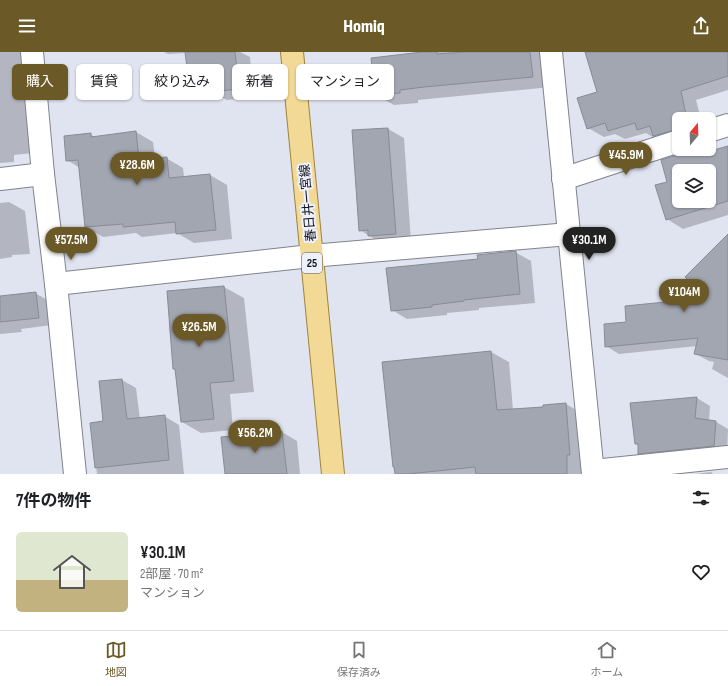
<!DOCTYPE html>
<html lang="ja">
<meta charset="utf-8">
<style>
body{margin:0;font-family:"Sofia Sans Condensed","Noto Sans JP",sans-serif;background:#f2f2f2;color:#202124;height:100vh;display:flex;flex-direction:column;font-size:15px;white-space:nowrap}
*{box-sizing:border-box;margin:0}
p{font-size:13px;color:#757577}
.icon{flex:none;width:22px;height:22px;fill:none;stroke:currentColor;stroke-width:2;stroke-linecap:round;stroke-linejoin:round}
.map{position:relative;height:422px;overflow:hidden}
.details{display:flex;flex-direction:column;background:#fff;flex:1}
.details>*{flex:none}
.guide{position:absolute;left:12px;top:12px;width:400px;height:36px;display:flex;gap:8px}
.needle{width:26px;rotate:19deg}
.fabs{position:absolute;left:672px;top:60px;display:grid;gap:8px}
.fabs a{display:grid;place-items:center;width:44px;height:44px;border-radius:6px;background:#fff;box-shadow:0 1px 3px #0004;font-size:20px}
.price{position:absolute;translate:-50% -34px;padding:0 9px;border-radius:14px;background:#6b5927;color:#fff;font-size:13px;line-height:26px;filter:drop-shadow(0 1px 2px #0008)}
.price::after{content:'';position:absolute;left:50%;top:24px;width:12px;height:9px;margin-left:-6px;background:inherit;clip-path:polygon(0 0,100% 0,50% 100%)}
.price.current{background:#222;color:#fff}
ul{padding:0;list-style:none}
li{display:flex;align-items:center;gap:12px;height:100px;padding:0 16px}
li+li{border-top:1px solid #e0e0e0}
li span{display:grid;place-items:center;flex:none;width:112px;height:80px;border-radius:6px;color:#555}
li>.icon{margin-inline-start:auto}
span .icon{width:48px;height:48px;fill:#fffc;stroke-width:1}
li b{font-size:17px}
h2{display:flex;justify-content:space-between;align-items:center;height:48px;padding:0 16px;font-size:17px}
.tag{padding:0 14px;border-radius:6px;background:#fff;box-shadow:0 1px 3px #0004;font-size:14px;line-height:36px}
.tag.current{background:#6b5927;color:#fff}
header{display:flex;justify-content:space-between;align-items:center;height:52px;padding:0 16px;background:#6b5927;color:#fff;font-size:18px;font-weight:800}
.dock{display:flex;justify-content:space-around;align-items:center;height:56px;border-top:1px solid #e0e0e0;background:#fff;font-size:11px;color:#757577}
.dock a{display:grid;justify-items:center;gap:2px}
.dock .current{color:#6b5927}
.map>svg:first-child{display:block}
</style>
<header><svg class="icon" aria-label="menu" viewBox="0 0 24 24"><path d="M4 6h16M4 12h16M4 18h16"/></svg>Homiq<svg class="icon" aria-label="share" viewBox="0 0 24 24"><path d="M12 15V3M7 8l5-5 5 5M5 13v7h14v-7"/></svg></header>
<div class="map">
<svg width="728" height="422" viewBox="0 0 728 422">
<rect width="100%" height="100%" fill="#e0e4f0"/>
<!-- shadow -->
<g fill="#0003" fill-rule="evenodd">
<polygon points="0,0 25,0 33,101 14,103 14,110 0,111"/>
<polygon points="164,0 240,0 250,5 254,45 227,48 223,46 206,48 191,38 186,1 168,2"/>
<polygon points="431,0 547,0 551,35 418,48 418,51 394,53 376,43"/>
<polygon points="586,0 728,0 728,38 696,48 701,67 679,67 679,90 654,86 646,81 625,87 615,82 604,85 588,76 598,41"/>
<polygon points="388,77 404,86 411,190 376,188 360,178 353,79"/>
<polygon points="136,80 153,90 155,107 166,106 183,116 184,125 210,123 227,133 232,187 194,191 177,181 142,185 136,181 103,185 86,175 80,116 67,108 90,82 95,85"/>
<path d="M728,94V163L683,177L667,167L669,134L683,102L689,97H708V100ZM679,119H709V149H679Z"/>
<polygon points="9,150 25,159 30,202 12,203 12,205 0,207 0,151"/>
<polygon points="728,183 728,326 712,317 714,310 709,309 696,302 697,294 619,302 606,294 627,271 708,247"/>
<polygon points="515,200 531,209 535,251 479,256 479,258 447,261 447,263 407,267 392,258 479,208"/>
<polygon points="224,235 244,246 254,340 230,342 233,378 201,381 182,370"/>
<polygon points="35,241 49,249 52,273 21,277 22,280 0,282 0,245"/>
<polygon points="491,300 509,310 513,358 566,352 583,362 588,422 396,422"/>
<polygon points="122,328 136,336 140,367 164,364 179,373 184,422 97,422 91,371 104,370"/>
<polygon points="697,346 710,354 709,369 716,370 728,377 727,401 660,408 647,400 646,398 636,392 632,352"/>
<polygon points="282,380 297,389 300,422 226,422"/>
<polygon points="711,420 713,422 695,422"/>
</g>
<!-- building -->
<g fill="#a2a6b1" stroke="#888b96" fill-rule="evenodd">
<polygon points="185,0 235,0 239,37 210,40 210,37 190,39"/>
<polygon points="422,0 437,0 437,2 465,0 530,0 533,25 424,35 400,38 400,41 375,43 371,6"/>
<polygon points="585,0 728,0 728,24 681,39 687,67 679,67 679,77 653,84 650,74 637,78 635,71 608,79 605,71 587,77 577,46 597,40"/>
<polygon points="388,76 396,182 368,184 368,178 359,179 352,78"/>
<polygon points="136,79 139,107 167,105 169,126 210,122 216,178 176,182 175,170 123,175 123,172 85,175 78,108 66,109 64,84 91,81 91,85"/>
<path d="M728,94V149L666,168L655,133L667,130L661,108L683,101L689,97H694L696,103ZM679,119H709V149H679Z"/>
<polygon points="728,182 728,308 694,302 698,286 605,295 604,272 626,270 625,254 706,246 685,225"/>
<polygon points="516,199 520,242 464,248 464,249 432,253 432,255 391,259 386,216 478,207 477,203"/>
<polygon points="224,234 234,329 210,331 214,367 181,370 175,317 173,317 167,239"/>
<polygon points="36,240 39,266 0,270 0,244"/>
<polygon points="491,299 497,358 543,355 543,353 566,351 570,403 567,403 567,422 476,422 475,415 408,422 395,422 394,415 393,415 382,310"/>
<polygon points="122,327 127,367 165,363 169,408 95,416 90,371 103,369 99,329"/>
<polygon points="697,345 695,366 716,369 714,394 638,402 638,392 635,392 630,351"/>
<polygon points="282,379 287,422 225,422 221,385"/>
</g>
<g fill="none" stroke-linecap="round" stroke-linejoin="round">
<!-- minor casing -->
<g stroke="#80838e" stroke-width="24">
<g id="minor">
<polyline points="32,0 43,122 56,232 75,422"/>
<polyline points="551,0 593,422"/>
<polyline points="709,79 728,73"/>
<polyline points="0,127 43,122"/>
<polyline points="563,127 679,89"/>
<polyline points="56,232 311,204 569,182"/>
<polyline points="593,419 728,405"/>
</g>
</g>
<!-- major casing -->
<g stroke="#9e843c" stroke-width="24">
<polyline id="major" points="292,0 333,422"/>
</g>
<!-- minor -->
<use href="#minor" stroke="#fff" stroke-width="22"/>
<!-- major -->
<use href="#major" stroke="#f2d995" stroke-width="22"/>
</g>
<g text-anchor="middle" stroke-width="4" stroke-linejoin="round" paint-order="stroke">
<!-- shield labels -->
<rect fill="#edf1fd" stroke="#55575d" stroke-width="1" x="302" y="201" width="20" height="20" rx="3"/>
<g font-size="12" font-weight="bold" fill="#141519">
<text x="312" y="215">25</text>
</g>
<!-- street labels -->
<g font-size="13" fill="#141519" stroke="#edf1fd">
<text transform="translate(307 151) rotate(-95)" y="5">春日井一宮線</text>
</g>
</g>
</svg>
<div class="fabs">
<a><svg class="needle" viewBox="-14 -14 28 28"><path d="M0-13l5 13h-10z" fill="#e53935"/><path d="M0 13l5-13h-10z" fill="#757577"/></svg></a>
<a><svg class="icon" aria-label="layers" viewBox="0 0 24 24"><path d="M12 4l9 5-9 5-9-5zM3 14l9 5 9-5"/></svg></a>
</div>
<b class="price" style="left:626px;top:124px">¥45.9M</b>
<b class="price" style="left:137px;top:134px">¥28.6M</b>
<b class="price" style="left:71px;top:209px">¥57.5M</b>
<b class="price current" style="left:589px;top:209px">¥30.1M</b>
<b class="price" style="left:684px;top:261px">¥104M</b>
<b class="price" style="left:199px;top:296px">¥26.5M</b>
<b class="price" style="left:255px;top:402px">¥56.2M</b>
<div class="guide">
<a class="tag current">購入</a>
<a class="tag">賃貸</a>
<a class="tag">絞り込み</a>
<a class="tag">新着</a>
<a class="tag">マンション</a>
</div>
</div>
<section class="details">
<h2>7件の物件<svg class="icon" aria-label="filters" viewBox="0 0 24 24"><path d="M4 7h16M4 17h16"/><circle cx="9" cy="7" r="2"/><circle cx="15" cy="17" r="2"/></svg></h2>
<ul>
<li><span style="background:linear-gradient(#dfe7d0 60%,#c2b280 0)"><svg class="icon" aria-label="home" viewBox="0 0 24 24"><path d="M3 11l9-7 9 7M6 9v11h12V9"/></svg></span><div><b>¥30.1M</b><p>2部屋 · 70 m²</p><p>マンション</p></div><svg class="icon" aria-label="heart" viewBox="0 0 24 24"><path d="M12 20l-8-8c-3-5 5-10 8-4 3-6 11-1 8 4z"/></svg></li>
</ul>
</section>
<nav class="dock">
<a class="current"><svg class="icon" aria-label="map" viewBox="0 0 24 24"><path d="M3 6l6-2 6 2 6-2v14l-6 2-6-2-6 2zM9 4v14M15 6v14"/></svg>地図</a>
<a><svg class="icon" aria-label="saved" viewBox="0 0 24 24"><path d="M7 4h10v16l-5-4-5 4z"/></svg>保存済み</a>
<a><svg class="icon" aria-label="home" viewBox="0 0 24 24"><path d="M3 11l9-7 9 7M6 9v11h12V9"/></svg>ホーム</a>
</nav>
